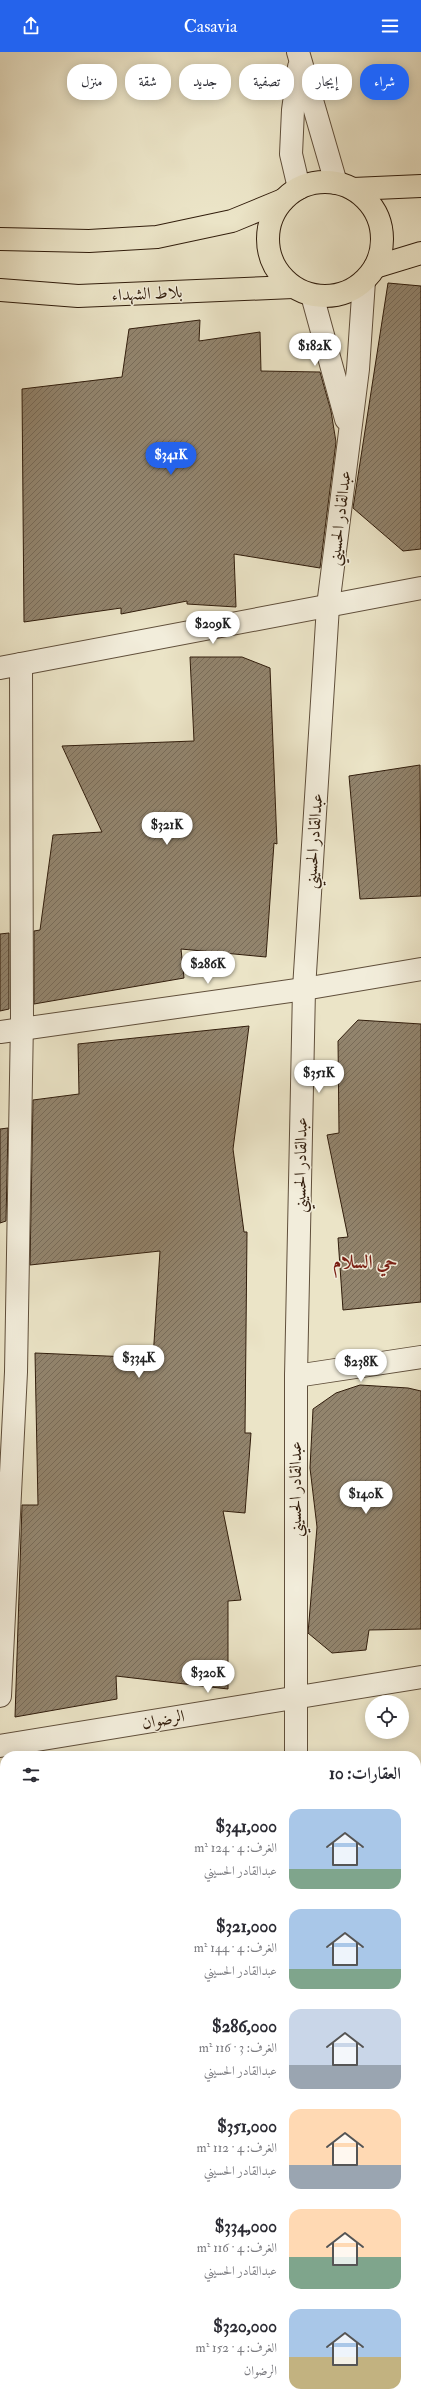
<!DOCTYPE html>
<html lang="ar">
<meta charset="utf-8">
<style>
body{margin:0;font-family:"IM FELL Double Pica",Amiri,serif;background:#f2f2f3;color:#2b2b33;direction:rtl;height:100vh;display:flex;flex-direction:column;font-size:15px;white-space:nowrap}
*{box-sizing:border-box;margin:0}
p{font-size:13px;color:#7c7c81}
.icon{flex:none;width:22px;height:22px;fill:none;stroke:currentColor;stroke-width:2;stroke-linecap:round;stroke-linejoin:round}
.map{position:relative;flex:1;overflow:hidden;direction:ltr}
.details{position:absolute;left:0px;top:1699px;width:421px;height:656px;display:flex;flex-direction:column;background:#fff;border-radius:16px 16px 0 0;box-shadow:0 2px 10px #0003;direction:rtl}
.details>*{flex:none}
.top-card{position:absolute;left:12px;top:12px;width:397px;height:36px;direction:rtl;display:flex;gap:8px}
.controls{position:absolute;left:365px;top:1643px;display:grid;gap:8px}
.controls a{display:grid;place-items:center;width:44px;height:44px;border-radius:50%;background:#fff;box-shadow:0 2px 10px #0003;font-size:20px}
.price{position:absolute;translate:-50% -34px;padding:0 9px;border-radius:14px;background:#fff;color:#222;font-size:13px;line-height:26px;filter:drop-shadow(0 1px 2px #0008)}
.price::after{content:'';position:absolute;left:50%;top:24px;width:12px;height:9px;margin-left:-6px;background:inherit;clip-path:polygon(0 0,100% 0,50% 100%)}
.price.selected{background:#2563eb;color:#fff}
ul{padding:0;list-style:none}
li{display:flex;align-items:center;gap:12px;height:100px;padding:0 20px}
li span{display:grid;place-items:center;flex:none;width:112px;height:80px;border-radius:12px;color:#555}
li>.icon{margin-inline-start:auto}
span .icon{width:48px;height:48px;fill:#fffc;stroke-width:1}
li b{font-size:17px}
h2{display:flex;justify-content:space-between;align-items:center;height:48px;padding:0 20px;font-size:17px}
.pill{padding:0 14px;border-radius:16px;background:#fff;box-shadow:0 2px 10px #0003;font-size:14px;line-height:36px}
.pill.selected{background:#2563eb;color:#fff}
header{display:flex;justify-content:space-between;align-items:center;height:52px;padding:0 20px;background:#2563eb;color:#fff;font-size:18px;font-weight:600}
.map>svg:first-child{display:block}
</style>
<header><svg class="icon" aria-label="menu" viewBox="0 0 24 24"><path d="M4 6h16M4 12h16M4 18h16"/></svg>Casavia<svg class="icon" aria-label="share" viewBox="0 0 24 24"><path d="M12 15V3M7 8l5-5 5 5M5 13v7h14v-7"/></svg></header>
<div class="map">
<svg width="421" height="2355" viewBox="0 0 421 2355">
<defs>
<pattern id="building-hatch" width="6" height="6" patternUnits="userSpaceOnUse"><rect width="6" height="6" fill="#92846d"/><path d="M-1 1l2-2M0 6l6-6M5 7l2-2" fill="none" stroke="#786b58"/></pattern>
</defs>
<rect width="100%" height="100%" fill="#ebe4c7"/>
<filter id="stains"><feTurbulence type="fractalNoise" baseFrequency=".005" numOctaves="4"/><feColorMatrix values="0 0 0 0 .2 0 0 0 0 .09 0 0 0 0 .02 0 0 0 .5 -.17"/></filter>
<radialGradient id="worn" r=".72"><stop offset=".6" stop-color="#630" stop-opacity="0"/><stop offset="1" stop-color="#630" stop-opacity=".3"/></radialGradient>
<!-- building -->
<g fill="url(#building-hatch)" stroke="#311d0c">
<polygon points="388,231 421,234 421,497 403,499 353,456"/>
<polygon points="200,268 199,289 260,280 261,319 320,320 331,359 336,390 320,516 234,502 236,555 187,552 187,549 121,562 121,556 24,570 22,337 122,325 129,277"/>
<polygon points="190,605 242,605 270,616 277,792 274,791 266,905 181,897 184,926 34,952 34,879 40,878 53,783 102,780 62,694 194,689"/>
<polygon points="420,713 421,844 360,847 349,724"/>
<polygon points="9,881 9,957 0,959 0,882"/>
<polygon points="358,968 421,972 421,1250 343,1258 338,1186 348,1185 327,1083 339,1081 338,989"/>
<polygon points="249,974 233,1097 244,1180 247,1180 245,1381 251,1381 245,1461 223,1459 241,1548 228,1549 228,1637 116,1624 117,1647 15,1665 22,1453 38,1453 35,1301 153,1306 160,1199 30,1213 33,1048 79,1042 78,992"/>
<polygon points="8,1076 6,1169 0,1171 0,1077"/>
<polygon points="360,1333 408,1336 421,1339 421,1577 369,1578 366,1598 332,1601 308,1581 317,1475 310,1416 313,1357 336,1341"/>
</g>
<g fill="none" stroke-linecap="round" stroke-linejoin="round">
<!-- minor casing -->
<g stroke="#604f3b" stroke-width="24">
<g id="minor">
<polyline points="298,0 336,131"/>
<polyline points="299,136 291,102 293,58 299,15"/>
<polyline points="312,243 346,367"/>
<polyline points="0,616 421,536"/>
<polyline points="0,980 304,937 421,917"/>
<polyline points="296,1324 421,1305"/>
<polyline points="0,1644 16,1320 22,968 21,612"/>
<polyline points="0,1694 421,1625"/>
<polyline points="296,1704 296,1324 304,937 328,554 358,317 364,229"/>
<polyline points="416,2053 421,2052"/>
<polyline points="302,2350 302,2355"/>
</g>
</g>
<!-- primary casing -->
<g stroke="#311d0c" stroke-width="24">
<g id="primary">
<circle cx="325" cy="187" r="57"/>
<polyline points="353,137 421,134"/>
<polyline points="0,187 89,189 157,185 232,169 283,148"/>
<polyline points="375,215 421,201"/>
<polyline points="0,238 78,244 293,235"/>
</g>
</g>
<!-- minor -->
<use href="#minor" stroke="#f2eddb" stroke-width="22"/>
<!-- primary -->
<use href="#primary" stroke="#ebe4c7" stroke-width="22"/>
</g>
<g text-anchor="middle" stroke-width="3" stroke-linejoin="round" paint-order="stroke">
<!-- street labels -->
<g font-size="17" fill="#311d0c" stroke="#f2eddb">
<text transform="translate(147 241) rotate(-3)" y="6">بلاط الشهداء</text>
<text transform="translate(339 466) rotate(-83)" y="6">عبدالقادر الحسيني</text>
<text transform="translate(313 789) rotate(-86)" y="6">عبدالقادر الحسيني</text>
<text transform="translate(300 1113) rotate(-89)" y="6">عبدالقادر الحسيني</text>
<text transform="translate(295 1437) rotate(-90)" y="6">عبدالقادر الحسيني</text>
<text transform="translate(163 1667) rotate(-10)" y="6">الرضوان</text>
</g>
<!-- quarter labels -->
<g font-size="19" font-weight="bold" fill="#7a1f14" stroke="#f2eddb">
<text x="365" y="1216">حي السلام</text>
</g>
</g>
<rect width="100%" height="100%" filter="url(#stains)"/>
<rect width="100%" height="100%" fill="url(#worn)"/>
</svg>
<div class="controls">
<a><svg class="icon" aria-label="locate" viewBox="0 0 24 24"><circle cx="12" cy="12" r="6"/><path d="M12 2v4M12 18v4M2 12h4M18 12h4"/></svg></a>
</div>
<b class="price" style="left:315px;top:315px">$182K</b>
<b class="price selected" style="left:171px;top:424px">$341K</b>
<b class="price" style="left:213px;top:593px">$209K</b>
<b class="price" style="left:167px;top:794px">$321K</b>
<b class="price" style="left:208px;top:933px">$286K</b>
<b class="price" style="left:319px;top:1042px">$351K</b>
<b class="price" style="left:139px;top:1327px">$334K</b>
<b class="price" style="left:361px;top:1331px">$238K</b>
<b class="price" style="left:366px;top:1463px">$140K</b>
<b class="price" style="left:208px;top:1642px">$320K</b>
<div class="top-card">
<a class="pill selected">شراء</a>
<a class="pill">إيجار</a>
<a class="pill">تصفية</a>
<a class="pill">جديد</a>
<a class="pill">شقة</a>
<a class="pill">منزل</a>
</div>
<section class="details">
<h2>العقارات: 10<svg class="icon" aria-label="filters" viewBox="0 0 24 24"><path d="M4 7h16M4 17h16"/><circle cx="9" cy="7" r="2"/><circle cx="15" cy="17" r="2"/></svg></h2>
<ul>
<li><span style="background:linear-gradient(#a9c7e8 75%,#7fa58c 0)"><svg class="icon" aria-label="home" viewBox="0 0 24 24"><path d="M3 11l9-7 9 7M6 9v11h12V9"/></svg></span><div><b>$341,000</b><p>الغرف: 4 · 124 m²</p><p>عبدالقادر الحسيني</p></div></li>
<li><span style="background:linear-gradient(#a9c7e8 75%,#7fa58c 0)"><svg class="icon" aria-label="home" viewBox="0 0 24 24"><path d="M3 11l9-7 9 7M6 9v11h12V9"/></svg></span><div><b>$321,000</b><p>الغرف: 4 · 144 m²</p><p>عبدالقادر الحسيني</p></div></li>
<li><span style="background:linear-gradient(#c9d6e8 70%,#9aa5b1 0)"><svg class="icon" aria-label="home" viewBox="0 0 24 24"><path d="M3 11l9-7 9 7M6 9v11h12V9"/></svg></span><div><b>$286,000</b><p>الغرف: 3 · 116 m²</p><p>عبدالقادر الحسيني</p></div></li>
<li><span style="background:linear-gradient(#ffd9b3 70%,#9aa5b1 0)"><svg class="icon" aria-label="home" viewBox="0 0 24 24"><path d="M3 11l9-7 9 7M6 9v11h12V9"/></svg></span><div><b>$351,000</b><p>الغرف: 4 · 112 m²</p><p>عبدالقادر الحسيني</p></div></li>
<li><span style="background:linear-gradient(#ffd9b3 60%,#7fa58c 0)"><svg class="icon" aria-label="home" viewBox="0 0 24 24"><path d="M3 11l9-7 9 7M6 9v11h12V9"/></svg></span><div><b>$334,000</b><p>الغرف: 4 · 116 m²</p><p>عبدالقادر الحسيني</p></div></li>
<li><span style="background:linear-gradient(#a9c7e8 60%,#c2b280 0)"><svg class="icon" aria-label="home" viewBox="0 0 24 24"><path d="M3 11l9-7 9 7M6 9v11h12V9"/></svg></span><div><b>$320,000</b><p>الغرف: 4 · 152 m²</p><p>الرضوان</p></div></li>
</ul>
</section>
</div>
